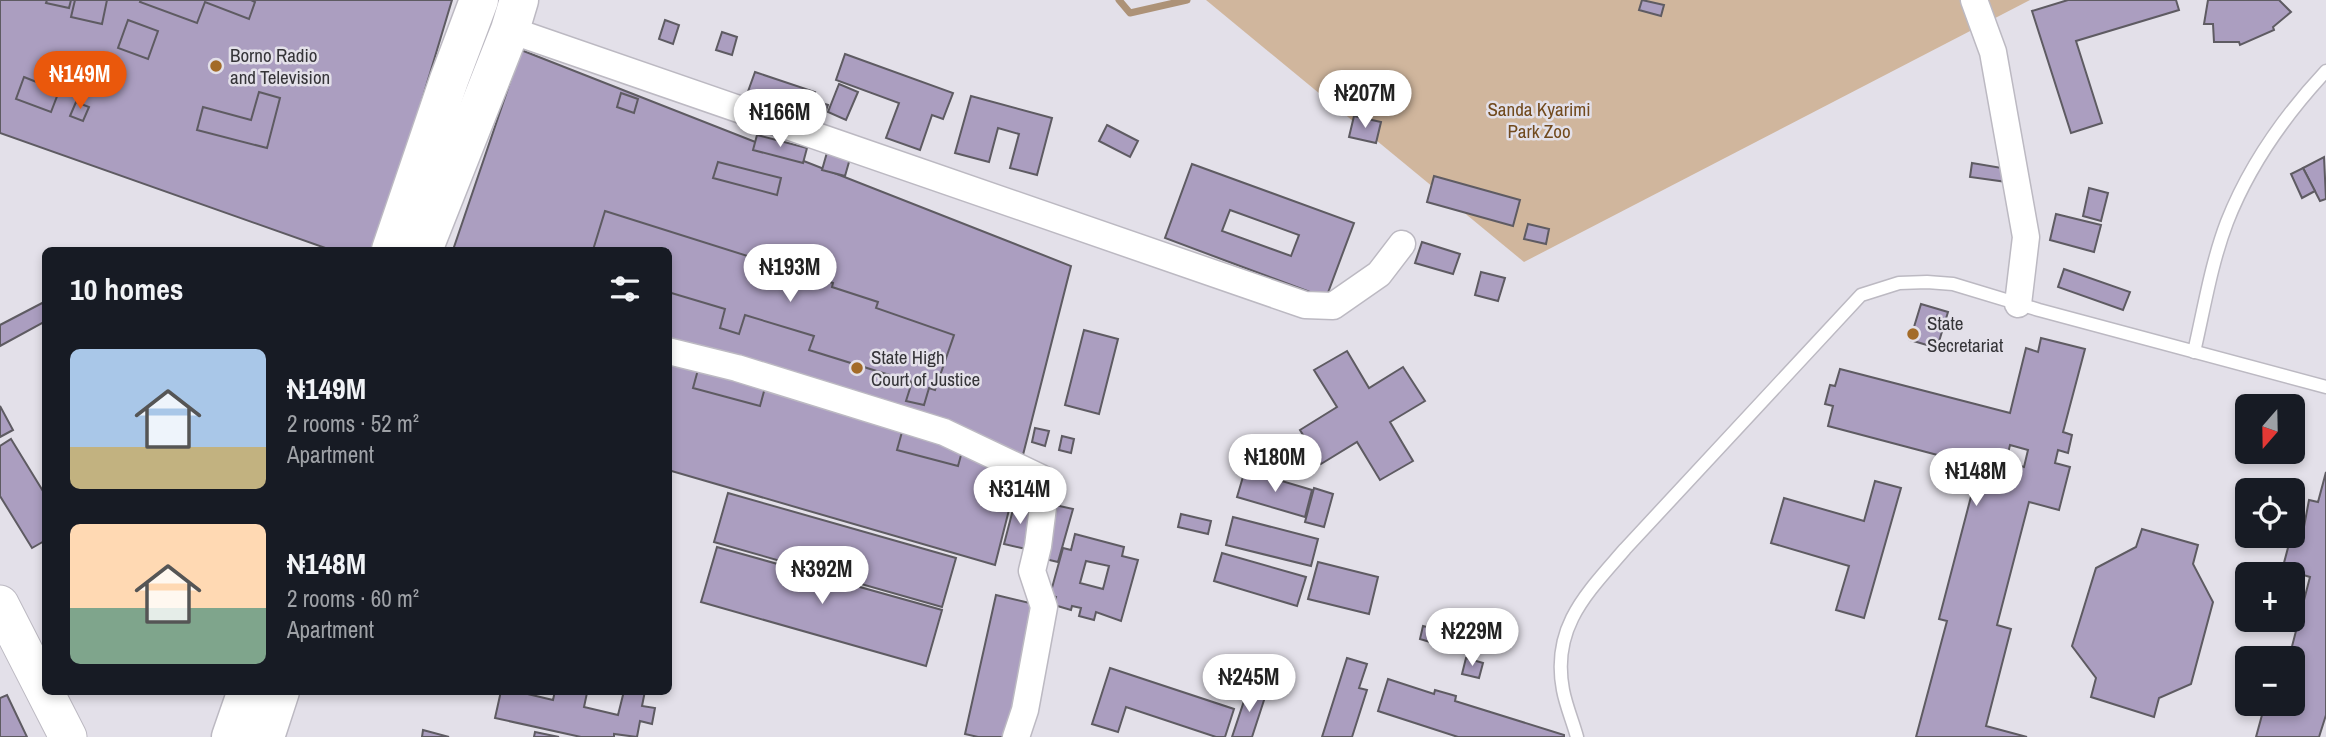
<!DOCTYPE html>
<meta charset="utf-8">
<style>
body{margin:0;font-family:"Archivo Narrow",sans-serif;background:#242831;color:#f1f3f6;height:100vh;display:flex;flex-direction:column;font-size:26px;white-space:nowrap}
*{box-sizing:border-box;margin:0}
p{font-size:23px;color:#9ea1a6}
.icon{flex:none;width:38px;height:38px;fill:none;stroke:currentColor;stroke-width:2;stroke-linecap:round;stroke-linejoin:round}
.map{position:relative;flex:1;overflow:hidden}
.drawer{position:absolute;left:42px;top:247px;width:630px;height:448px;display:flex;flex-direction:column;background:#171b24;border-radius:10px;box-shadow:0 4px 10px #0003}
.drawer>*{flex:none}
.needle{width:46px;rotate:200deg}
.controls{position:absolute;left:2235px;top:394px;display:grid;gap:14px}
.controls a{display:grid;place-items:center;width:70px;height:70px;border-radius:10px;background:#171b24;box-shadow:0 4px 10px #0003;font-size:35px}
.price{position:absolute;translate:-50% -60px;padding:0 16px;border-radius:24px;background:#fff;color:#222;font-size:23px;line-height:46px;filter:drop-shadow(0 2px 4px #0008)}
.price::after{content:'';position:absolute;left:50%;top:42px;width:21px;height:16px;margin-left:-10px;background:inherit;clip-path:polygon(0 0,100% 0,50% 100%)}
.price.selected{background:#ea580c;color:#fff}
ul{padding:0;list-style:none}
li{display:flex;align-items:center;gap:21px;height:175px;padding:0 28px}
li span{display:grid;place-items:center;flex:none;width:196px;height:140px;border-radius:10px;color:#555}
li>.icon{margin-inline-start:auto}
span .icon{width:84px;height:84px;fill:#fffc;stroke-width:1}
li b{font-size:30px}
h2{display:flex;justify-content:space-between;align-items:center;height:84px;padding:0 28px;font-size:30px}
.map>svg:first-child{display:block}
</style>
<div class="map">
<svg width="2326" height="737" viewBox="0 0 2326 737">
<rect width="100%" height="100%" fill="#e3e0e9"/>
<!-- green -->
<polygon fill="#d0b69d" points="1206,0 2030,0 1524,262"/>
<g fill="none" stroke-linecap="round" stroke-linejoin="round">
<!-- stream -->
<polyline stroke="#ad9277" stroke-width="7" points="1119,0 1130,13 1187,0"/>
</g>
<!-- building -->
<g fill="#ab9ec0" stroke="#5e5b62" stroke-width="2" fill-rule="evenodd">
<polygon points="0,0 452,0 377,250 331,250 0,133"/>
<polygon points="47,0 71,0 69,8 46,3"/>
<polygon points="75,0 107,0 102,24 71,17"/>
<polygon points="141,0 251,0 255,2 249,19 205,2 197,23 140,2"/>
<polygon points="1642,0 1664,5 1661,16 1639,10"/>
<polygon points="2068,0 2176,0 2179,10 2076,41 2102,123 2071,133 2032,11"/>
<polygon points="2208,0 2279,0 2291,12 2273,27 2274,30 2240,45 2239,42 2214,42 2213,24 2204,24"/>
<polygon points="128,20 158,31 148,59 118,48"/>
<polygon points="665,20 679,25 673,44 659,39"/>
<polygon points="722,32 737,37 732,55 716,50"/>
<polygon points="521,50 1071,266 995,565 668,470 668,250 453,250"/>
<polygon points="845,54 953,93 943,119 932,115 920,150 886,138 899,103 836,80"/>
<polygon points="755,72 815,92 812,100 828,105 822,122 746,97"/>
<polygon points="24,77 59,91 51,112 16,99"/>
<polygon points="839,84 858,92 846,120 828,112"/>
<polygon points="259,92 280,98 267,148 197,130 203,107 251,120"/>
<polygon points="621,93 638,99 634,113 617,107"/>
<polygon points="971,96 1052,118 1037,175 1010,168 1019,134 998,128 989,162 955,153"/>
<polygon points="76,102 89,107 83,121 70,116"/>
<polygon points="1354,116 1381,122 1376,143 1349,137"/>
<polygon points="1107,125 1138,141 1130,157 1099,141"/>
<polygon points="757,135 807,148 803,163 753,150"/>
<polygon points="828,149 851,155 845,176 822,170"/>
<polygon points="2324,157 2326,199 2320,201 2303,168"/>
<polygon points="718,162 781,178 777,195 713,178"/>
<polygon points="1972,163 2008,169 2007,182 1970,177"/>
<path d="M1192,164L1354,223L1326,298L1165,238ZM1230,210L1299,235L1291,256L1222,231Z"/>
<polygon points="2303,168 2315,191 2302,198 2291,174"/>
<polygon points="1434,176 1520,200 1513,226 1427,202"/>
<polygon points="2089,188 2108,193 2101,221 2083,216"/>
<polygon points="605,211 833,283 832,287 878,302 876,308 954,335 935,390 929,388 924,405 906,401 912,382 809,350 814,336 745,315 739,334 720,328 725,309 668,292 668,250 593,250"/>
<polygon points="2056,214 2101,225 2094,252 2050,240"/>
<polygon points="1528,224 1549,229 1546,244 1524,239"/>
<polygon points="1422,242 1460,254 1453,274 1415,263"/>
<polygon points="2064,269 2130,292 2123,310 2058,287"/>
<polygon points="1481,272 1505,278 1498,301 1475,295"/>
<polygon points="46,301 46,321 0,346 0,325"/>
<polygon points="1921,304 1948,312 1937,348 1910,340"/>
<polygon points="1084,330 1118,339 1099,414 1065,405"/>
<path d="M2041,338L2085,349L2063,432L2072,435L2068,453L2058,450L2055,463L2070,467L2059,510L2029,502L1997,625L2011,629L1986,726L2027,737H1916L1947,621L1939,619L1979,466L1828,426L1833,406L1825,404L1830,385L1835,386L1840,369L2010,413L2026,348L2038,352ZM2010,445L2028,450L2024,467L2006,462Z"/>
<polygon points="1347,351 1369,388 1403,367 1425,401 1390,422 1413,461 1380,480 1357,442 1321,464 1300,430 1337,407 1314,370"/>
<polygon points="699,366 766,384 760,406 693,388"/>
<polygon points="0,406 13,430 0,437"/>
<polygon points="1035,428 1049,431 1045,446 1032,442"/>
<polygon points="902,432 963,448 958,466 897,450"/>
<polygon points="1062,436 1074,439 1071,453 1059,450"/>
<polygon points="11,439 46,496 46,540 32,548 0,496 0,446"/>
<polygon points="1245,470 1312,490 1305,517 1237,497"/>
<polygon points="2326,472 2326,715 2319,737 2256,737 2265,704 2292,704 2292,658 2289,658 2310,577 2300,574 2297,587 2292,586 2292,574 2281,574 2293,529 2303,532 2309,500 2318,502"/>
<polygon points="1875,481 1901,488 1864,618 1836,610 1849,566 1771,543 1784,498 1864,521"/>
<polygon points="1314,488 1333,494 1324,527 1305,522"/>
<polygon points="728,493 956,558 942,607 714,542"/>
<polygon points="1015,502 1037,508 1026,549 1004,544"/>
<polygon points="1055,505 1073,509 1058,562 1041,558"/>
<polygon points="1181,514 1211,521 1208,534 1178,527"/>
<polygon points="1233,517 1318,539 1311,566 1226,545"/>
<polygon points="2142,529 2198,545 2193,564 2213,602 2191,684 2159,698 2154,717 2091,697 2096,678 2072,646 2096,568 2136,547"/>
<path d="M1075,534L1124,547L1122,556L1138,560L1121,621L1096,612L1094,620L1079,616L1081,608L1072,606L1071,610L1054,605L1056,597L1050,595L1063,548L1071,550ZM1086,561L1109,566L1103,589L1080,583Z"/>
<polygon points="717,547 942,610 926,666 701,602"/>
<polygon points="1222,553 1306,577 1297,606 1214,581"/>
<polygon points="1318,562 1378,577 1369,614 1308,599"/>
<polygon points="996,595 1038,605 1008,737 978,737 965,734"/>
<polygon points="1423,626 1434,629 1430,642 1420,639"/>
<polygon points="1347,658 1367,664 1359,688 1367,690 1352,737 1322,737"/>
<polygon points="1466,658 1483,663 1479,678 1462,674"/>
<polygon points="1110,668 1234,709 1225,737 1216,737 1126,707 1118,732 1092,724"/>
<polygon points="1388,679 1434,694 1435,690 1456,696 1455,701 1564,735 1564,737 1458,737 1378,711"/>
<polygon points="1248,689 1266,694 1252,737 1232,737"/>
<polygon points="501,691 515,691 553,700 555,691 580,691 587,693 584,707 618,715 624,691 645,691 642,706 655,708 652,724 640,721 637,737 614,734 614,737 581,737 495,718"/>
<polygon points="7,695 27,737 0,737 0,698"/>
<polygon points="423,730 449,737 422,737"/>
<polygon points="535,732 559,737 534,737"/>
</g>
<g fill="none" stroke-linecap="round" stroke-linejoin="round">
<!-- lane casing -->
<g stroke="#bcb9c2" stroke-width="15">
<g id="lane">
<path d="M2194,352C2204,309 2211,264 2227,222C2249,166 2285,115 2326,71"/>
<path d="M1577,737C1573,722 1566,706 1563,690C1551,627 1587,593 1625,549L1861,295L1899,283L1927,282L1953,284L2039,310L2326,387"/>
</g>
</g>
<!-- street casing -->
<g stroke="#bcb9c2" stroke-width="29">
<g id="street">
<polyline points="1974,0 1993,52 2026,237 2018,304"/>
<polyline points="510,30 1305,305 1333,306 1379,274 1402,244"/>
<polyline points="668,351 737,368 944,432 1041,478 1043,507 1038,546 1032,571 1044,607 1025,710 1016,737"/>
</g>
</g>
<!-- secondary casing -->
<g stroke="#bcb9c2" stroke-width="39">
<polyline id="secondary" points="0,604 68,737"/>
</g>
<!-- primary casing -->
<g stroke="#bcb9c2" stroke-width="41">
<g id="primary">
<polyline points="391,250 449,80 479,0"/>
<polyline points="423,250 510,30 519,0"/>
<polyline points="231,737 247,691"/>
<polyline points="265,737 280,691"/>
</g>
</g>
<!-- lane -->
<use href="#lane" stroke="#fff" stroke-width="12"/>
<!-- street -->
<use href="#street" stroke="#fff" stroke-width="26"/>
<!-- secondary -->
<use href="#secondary" stroke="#fff" stroke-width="37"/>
<!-- primary -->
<use href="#primary" stroke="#fff" stroke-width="38"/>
</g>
<!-- markers -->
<g fill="#a36b28" stroke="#e3e0e9" stroke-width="2.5">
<circle cx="216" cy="66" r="7"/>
<circle cx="1913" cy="334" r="7"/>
<circle cx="857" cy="368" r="7"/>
</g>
<g text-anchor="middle" stroke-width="5" stroke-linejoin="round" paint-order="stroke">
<!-- poi labels -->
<g font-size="19" fill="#353438" stroke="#e3e0e9" text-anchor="start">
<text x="230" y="62">Borno Radio<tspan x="230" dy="22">and Television</tspan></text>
<text x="1927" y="330">State<tspan x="1927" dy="22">Secretariat</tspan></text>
<text x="871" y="364">State High<tspan x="871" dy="22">Court of Justice</tspan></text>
</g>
<!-- park labels -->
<g font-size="19" fill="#714a1e" stroke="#e3e0e9">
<text x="1539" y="116">Sanda Kyarimi<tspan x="1539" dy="22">Park Zoo</tspan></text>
</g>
</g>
</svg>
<div class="controls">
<a><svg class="needle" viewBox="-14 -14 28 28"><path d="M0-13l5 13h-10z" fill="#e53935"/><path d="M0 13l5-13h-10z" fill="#9ea1a6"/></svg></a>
<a><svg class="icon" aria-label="locate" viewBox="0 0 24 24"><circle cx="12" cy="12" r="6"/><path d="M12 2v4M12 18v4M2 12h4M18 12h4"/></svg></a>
<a>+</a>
<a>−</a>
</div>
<b class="price selected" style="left:80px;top:111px">₦149M</b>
<b class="price" style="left:1365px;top:130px">₦207M</b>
<b class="price" style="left:780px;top:149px">₦166M</b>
<b class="price" style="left:790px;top:304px">₦193M</b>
<b class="price" style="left:1275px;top:494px">₦180M</b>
<b class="price" style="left:1976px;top:508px">₦148M</b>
<b class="price" style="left:1020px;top:526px">₦314M</b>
<b class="price" style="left:822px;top:606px">₦392M</b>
<b class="price" style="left:1472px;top:668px">₦229M</b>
<b class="price" style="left:1249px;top:714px">₦245M</b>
<section class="drawer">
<h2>10 homes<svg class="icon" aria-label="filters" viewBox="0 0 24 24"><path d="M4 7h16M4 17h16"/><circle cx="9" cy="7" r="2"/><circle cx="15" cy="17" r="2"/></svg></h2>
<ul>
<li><span style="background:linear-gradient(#a9c7e8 70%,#c2b280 0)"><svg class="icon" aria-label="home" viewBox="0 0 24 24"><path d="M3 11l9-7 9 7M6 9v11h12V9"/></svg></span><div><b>₦149M</b><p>2 rooms · 52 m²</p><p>Apartment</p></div></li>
<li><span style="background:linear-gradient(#ffd9b3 60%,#7fa58c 0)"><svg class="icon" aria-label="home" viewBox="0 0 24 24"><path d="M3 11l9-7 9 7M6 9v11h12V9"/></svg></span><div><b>₦148M</b><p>2 rooms · 60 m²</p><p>Apartment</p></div></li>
</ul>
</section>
</div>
